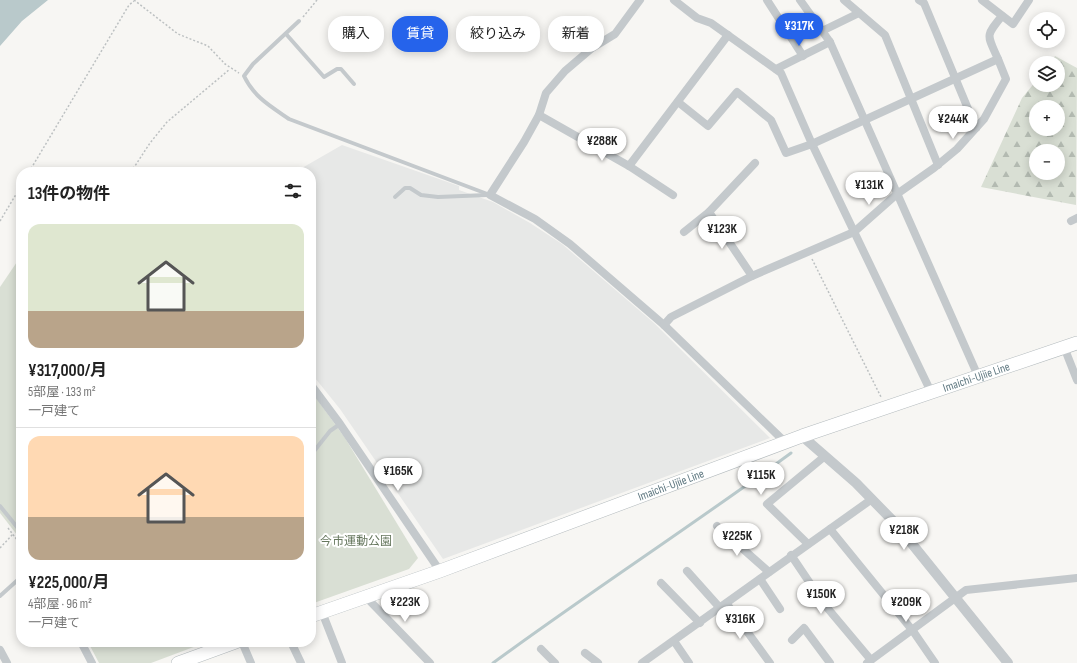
<!DOCTYPE html>
<html lang="ja">
<meta charset="utf-8">
<style>
body{margin:0;font-family:"Sofia Sans Condensed","Noto Sans JP",sans-serif;background:#f2f2f2;color:#222;height:100vh;display:flex;flex-direction:column;font-size:15px;white-space:nowrap}
*{box-sizing:border-box;margin:0}
p{font-size:13px;color:#767676}
.icon{flex:none;width:22px;height:22px;fill:none;stroke:currentColor;stroke-width:2;stroke-linecap:round;stroke-linejoin:round}
.map{position:relative;flex:1;overflow:hidden}
.details{position:absolute;left:16px;top:167px;width:300px;height:480px;display:flex;flex-direction:column;background:#fff;border-radius:16px;box-shadow:0 2px 10px #0003}
.details>*{flex:none}
.top-card{position:absolute;left:328px;top:16px;width:380px;height:36px;display:flex;gap:8px}
.buttons{position:absolute;left:1029px;top:12px;display:grid;gap:8px}
.buttons a{display:grid;place-items:center;width:36px;height:36px;border-radius:50%;background:#fff;box-shadow:0 2px 10px #0003;font-size:20px}
.price{position:absolute;translate:-50% -34px;padding:0 9px;border-radius:14px;background:#fff;color:#222;font-size:13px;line-height:26px;filter:drop-shadow(0 1px 2px #0008)}
.price::after{content:'';position:absolute;left:50%;top:24px;width:12px;height:9px;margin-left:-6px;background:inherit;clip-path:polygon(0 0,100% 0,50% 100%)}
.price.on{background:#2563eb;color:#fff}
ul{padding:0;list-style:none}
li{display:grid;align-content:center;gap:8px;height:212px;padding:0 12px}
li+li{border-top:1px solid #e0e0e0}
li span{display:grid;place-items:center;height:124px;border-radius:12px;color:#555}
li>.icon{margin-inline-start:auto}
span .icon{width:72px;height:72px;fill:#fffc;stroke-width:1}
li b{font-size:17px}
h2{display:flex;justify-content:space-between;align-items:center;height:48px;padding:0 12px;font-size:17px}
.pill{padding:0 14px;border-radius:16px;background:#fff;box-shadow:0 2px 10px #0003;font-size:14px;line-height:36px}
.pill.on{background:#2563eb;color:#fff}
.map>svg:first-child{display:block}
</style>
<div class="map">
<svg width="1077" height="663" viewBox="0 0 1077 663">
<defs>
<pattern id="forest-firs" width="22" height="20" patternUnits="userSpaceOnUse"><rect width="22" height="20" fill="#d9dfd4"/><path d="M5 1l3.5 6h-7zM16 11l3.5 6h-7z" fill="#b3bab1"/></pattern>
</defs>
<rect width="100%" height="100%" fill="#f7f6f3"/>
<!-- built -->
<polygon fill="#e7e8e7" points="342,145 459,186 459,190 493,202 530,223 562,244 654,323 770,438 443,559 340,409 311,373 311,172 295,172"/>
<!-- forest -->
<path fill="url(#forest-firs)" fill-rule="evenodd" d="M1055,56L1077,68L1076,205L981,187L1022,98L1036,81V85H1058V63H1050ZM1036,107H1058V129H1036ZM1036,151H1058V173H1036Z"/>
<!-- green -->
<g fill="#d9dfd4">
<polygon points="21,256 21,540 0,513 0,287"/>
<polygon points="311,391 345,438 418,558 409,569 311,604"/>
<polygon points="88,642 207,642 151,663 99,663"/>
</g>
<!-- water -->
<polygon fill="#b9c9cb" points="0,0 48,0 22,21 0,46"/>
<g fill="none" stroke-linecap="round" stroke-linejoin="round">
<!-- stream -->
<path stroke="#b9c9cb" stroke-width="3" d="M493,663C591,591 693,525 791,453"/>
<!-- primary casing -->
<g stroke="#b4bbbe" stroke-width="14">
<g id="primary">
<path id="s1" d="M311,616L440,571L802,436L1077,343"/>
<polyline points="178,663 236,642"/>
</g>
</g>
<!-- path -->
<g stroke="#bdc1c2" stroke-width="1.5" stroke-dasharray="2 2" stroke-linecap="butt">
<polyline points="134,0 178,34 208,46 225,64 239,73"/>
<polyline points="303,17 317,0"/>
<polyline points="29,172 129,5 134,1"/>
<polyline points="131,172 150,143 167,122 230,69"/>
<polyline points="0,221 21,186"/>
<polyline points="812,259 881,397"/>
<polyline points="8,528 21,545"/>
<polyline points="0,548 13,534"/>
</g>
<!-- service -->
<g stroke="#c4c9cc" stroke-width="4">
<path d="M299,21L253,64L244,76C254,97 270,106 289,119L490,195"/>
<polyline points="286,34 324,77 337,69 341,69 354,84"/>
<polyline points="395,197 405,188 410,188 421,195 438,197 487,195"/>
<polyline points="311,455 330,431 340,424"/>
<polyline points="0,506 21,532"/>
<polyline points="0,596 21,577"/>
</g>
<!-- minor -->
<g stroke="#c4c9cc" stroke-width="8">
<polyline points="640,0 615,34 592,48 565,71 546,93 539,115 524,142 490,195 535,219 570,244 664,325 786,443"/>
<polyline points="674,0 697,18 711,23 781,73 812,144 931,392"/>
<polyline points="767,0 803,56"/>
<polyline points="800,0 830,42 978,376"/>
<polyline points="844,0 885,35 938,165"/>
<polyline points="919,0 924,3 976,128"/>
<polyline points="982,0 1013,24 1029,0"/>
<polyline points="822,31 859,13"/>
<polyline points="776,69 830,42"/>
<path d="M678,102L708,126L737,92L771,120L786,153L812,144L998,59C987,34 985,37 1002,16"/>
<polyline points="539,115 629,166 673,195"/>
<polyline points="629,166 728,35"/>
<polyline points="709,212 752,276"/>
<polyline points="1071,221 1077,218"/>
<polyline points="684,232 709,212 755,163"/>
<polyline points="664,325 671,317 752,276 854,232 897,194 934,168 957,149 984,119 1006,79 998,59"/>
<polyline points="1064,347 1077,380"/>
<polyline points="311,385 340,424 440,571"/>
<polyline points="717,526 769,572"/>
<polyline points="830,529 913,631 935,663"/>
<polyline points="808,544 767,504 825,456"/>
<polyline points="791,555 824,604 871,660"/>
<polyline points="687,571 720,608"/>
<polyline points="760,579 780,609"/>
<polyline points="661,583 700,623"/>
<polyline points="366,597 430,663"/>
<polyline points="727,604 770,663"/>
<polyline points="322,612 342,663"/>
<polyline points="792,640 804,628 830,663"/>
<polyline points="674,641 689,663"/>
<polyline points="81,642 92,663"/>
<polyline points="242,642 251,663"/>
<polyline points="291,642 301,663"/>
<polyline points="541,649 555,663"/>
<polyline points="0,650 7,663"/>
<polyline points="585,653 598,663"/>
<polyline points="642,663 872,499"/>
<polyline points="867,663 966,590 1077,578"/>
</g>
<!-- tertiary -->
<polyline stroke="#c4c9cc" stroke-width="10" points="802,436 856,483 896,524 1008,663"/>
<!-- primary -->
<use href="#primary" stroke="#fff" stroke-width="13"/>
</g>
<g text-anchor="middle" stroke-width="4" stroke-linejoin="round" paint-order="stroke">
<!-- street labels -->
<g font-size="12" fill="#5f7881" stroke="#fff">
<text dy="4" stroke="none"><textPath href="#s1" startOffset="707">Imaichi-Ujiie Line</textPath></text>
<text dy="4" stroke="none"><textPath href="#s1" startOffset="383">Imaichi-Ujiie Line</textPath></text>
</g>
<!-- park labels -->
<g font-size="12" fill="#67785f" stroke="#fff">
<text x="356" y="545">今市運動公園</text>
</g>
</g>
</svg>
<div class="buttons">
<a><svg class="icon" aria-label="locate" viewBox="0 0 24 24"><circle cx="12" cy="12" r="6"/><path d="M12 2v4M12 18v4M2 12h4M18 12h4"/></svg></a>
<a><svg class="icon" aria-label="layers" viewBox="0 0 24 24"><path d="M12 4l9 5-9 5-9-5zM3 14l9 5 9-5"/></svg></a>
<a>+</a>
<a>−</a>
</div>
<b class="price on" style="left:799px;top:47px">¥317K</b>
<b class="price" style="left:953px;top:140px">¥244K</b>
<b class="price" style="left:602px;top:162px">¥288K</b>
<b class="price" style="left:869px;top:206px">¥131K</b>
<b class="price" style="left:722px;top:250px">¥123K</b>
<b class="price" style="left:398px;top:492px">¥165K</b>
<b class="price" style="left:761px;top:496px">¥115K</b>
<b class="price" style="left:904px;top:551px">¥218K</b>
<b class="price" style="left:737px;top:557px">¥225K</b>
<b class="price" style="left:821px;top:615px">¥150K</b>
<b class="price" style="left:405px;top:623px">¥223K</b>
<b class="price" style="left:906px;top:623px">¥209K</b>
<b class="price" style="left:740px;top:640px">¥316K</b>
<div class="top-card">
<a class="pill">購入</a>
<a class="pill on">賃貸</a>
<a class="pill">絞り込み</a>
<a class="pill">新着</a>
</div>
<section class="details">
<h2>13件の物件<svg class="icon" aria-label="filters" viewBox="0 0 24 24"><path d="M4 7h16M4 17h16"/><circle cx="9" cy="7" r="2"/><circle cx="15" cy="17" r="2"/></svg></h2>
<ul>
<li><span style="background:linear-gradient(#dfe7d0 70%,#b9a48a 0)"><svg class="icon" aria-label="home" viewBox="0 0 24 24"><path d="M3 11l9-7 9 7M6 9v11h12V9"/></svg></span><div><b>¥317,000/月</b><p>5部屋 · 133 m²</p><p>一戸建て</p></div></li>
<li><span style="background:linear-gradient(#ffd9b3 65%,#b9a48a 0)"><svg class="icon" aria-label="home" viewBox="0 0 24 24"><path d="M3 11l9-7 9 7M6 9v11h12V9"/></svg></span><div><b>¥225,000/月</b><p>4部屋 · 96 m²</p><p>一戸建て</p></div></li>
</ul>
</section>
</div>
